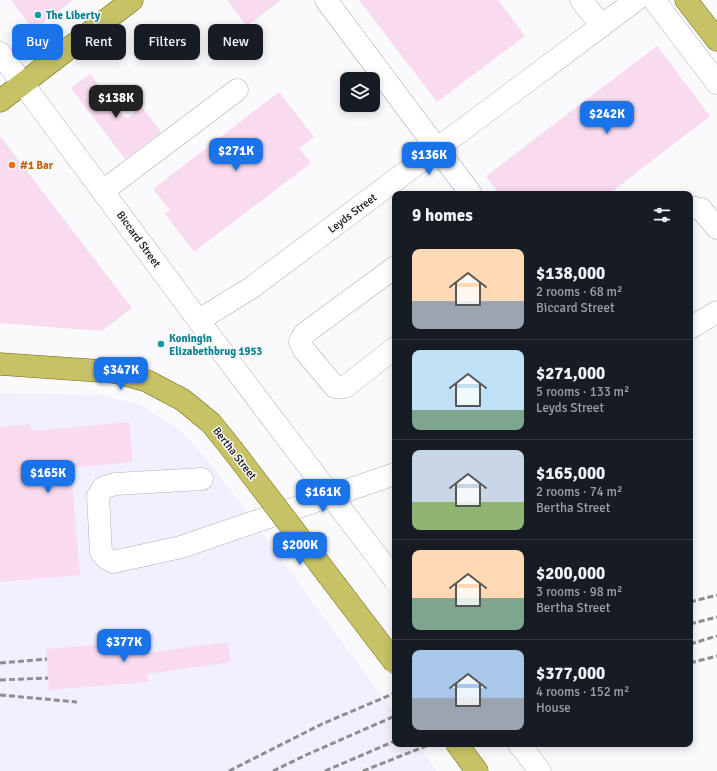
<!DOCTYPE html>
<meta charset="utf-8">
<style>
body{margin:0;font-family:Signika,sans-serif;background:#242831;color:#f1f3f6;height:100vh;display:flex;flex-direction:column;font-size:15px;white-space:nowrap}
*{box-sizing:border-box;margin:0}
p{font-size:13px;color:#9ea1a6}
.icon{flex:none;width:22px;height:22px;fill:none;stroke:currentColor;stroke-width:2;stroke-linecap:round;stroke-linejoin:round}
.map{position:relative;flex:1;overflow:hidden}
.panel{position:absolute;left:392px;top:191px;width:301px;height:556px;display:flex;flex-direction:column;background:#171b24;border-radius:8px;box-shadow:0 2px 10px #0003}
.panel>*{flex:none}
.banner{position:absolute;left:12px;top:24px;width:320px;height:36px;display:flex;gap:8px}
.fabs{position:absolute;left:340px;top:72px;display:grid;gap:8px}
.fabs a{display:grid;place-items:center;width:40px;height:40px;border-radius:8px;background:#171b24;box-shadow:0 2px 10px #0003;font-size:20px}
.price{position:absolute;translate:-50% -34px;padding:0 9px;border-radius:8px;background:#1a73e8;color:#fff;font-size:13px;line-height:26px;filter:drop-shadow(0 1px 2px #0008)}
.price::after{content:'';position:absolute;left:50%;top:24px;width:12px;height:9px;margin-left:-6px;background:inherit;clip-path:polygon(0 0,100% 0,50% 100%)}
.price.selected{background:#222;color:#fff}
ul{padding:0;list-style:none}
li{display:flex;align-items:center;gap:12px;height:100px;padding:0 20px}
li+li{border-top:1px solid #363941}
li span{display:grid;place-items:center;flex:none;width:112px;height:80px;border-radius:8px;color:#555}
li>.icon{margin-inline-start:auto}
span .icon{width:48px;height:48px;fill:#fffc;stroke-width:1}
li b{font-size:17px}
h2{display:flex;justify-content:space-between;align-items:center;height:48px;padding:0 20px;font-size:17px}
.tag{padding:0 14px;border-radius:8px;background:#171b24;box-shadow:0 2px 10px #0003;font-size:14px;line-height:36px}
.tag.selected{background:#1a73e8;color:#fff}
.map>svg:first-child{display:block}
</style>
<div class="map">
<svg width="717" height="771" viewBox="0 0 717 771">
<rect width="100%" height="100%" fill="#fafafd"/>
<!-- built -->
<polygon fill="#f2f0ff" points="0,393 98,395 138,404 179,429 212,465 395,714 395,744 417,744 437,771 0,771"/>
<!-- building -->
<g fill="#f9dbef">
<polygon points="11,0 73,0 34,30"/>
<polygon points="227,0 281,0 247,26"/>
<polygon points="359,0 498,0 525,36 437,102"/>
<polygon points="657,46 710,116 609,194 499,194 486,176"/>
<polygon points="90,74 126,119 142,107 161,132 125,159 71,88"/>
<polygon points="279,92 314,137 299,148 311,163 194,252 165,214 170,210 153,189"/>
<polygon points="0,136 132,308 102,331 0,323"/>
<polygon points="129,422 133,462 71,468 80,575 0,582 0,427 30,424 31,431"/>
<polygon points="144,641 145,653 228,642 231,662 147,674 148,682 49,690 46,649"/>
</g>
<g fill="none" stroke-linecap="round" stroke-linejoin="round">
<!-- minor casing -->
<g stroke="#afadbd" stroke-width="23">
<g id="minor">
<polyline points="326,0 471,194"/>
<polyline points="581,0 602,26"/>
<polyline points="654,0 717,83"/>
<polyline points="0,53 199,321 278,426"/>
<polyline points="103,191 237,90"/>
<polyline points="690,207 701,209 717,228"/>
<polyline points="395,267 304,334 300,342 304,350 335,387 345,387 395,348"/>
<polyline points="199,321 212,312 251,288 636,0"/>
<polyline points="690,328 717,312"/>
<polyline points="202,479 115,484 103,488 98,496 101,552 106,558 113,562 181,547 395,474"/>
<polyline points="519,744 540,771"/>
</g>
</g>
<!-- major casing -->
<g stroke="#6d6806" stroke-width="23">
<g id="major">
<polyline points="686,0 717,40"/>
<polyline points="0,101 132,0"/>
<polyline points="0,364 115,372 147,381 183,400 211,423 232,449"/>
<polyline points="457,744 477,771"/>
</g>
</g>
<!-- minor -->
<use href="#minor" stroke="#fff" stroke-width="22"/>
<!-- major -->
<use href="#major" stroke="#c7c266" stroke-width="22"/>
<!-- rail -->
<g stroke="#8e8e92" stroke-width="3" stroke-dasharray="6 3" stroke-linecap="butt">
<polyline points="690,602 717,595"/>
<polyline points="690,624 717,617"/>
<polyline points="690,644 717,636"/>
<polyline points="0,663 47,659"/>
<polyline points="690,663 717,656"/>
<polyline points="0,680 48,678"/>
<polyline points="0,695 77,702"/>
<polyline points="229,771 322,724 395,693"/>
<polyline points="273,771 306,755 395,716"/>
<polyline points="325,771 395,741"/>
<polyline points="363,771 431,744"/>
</g>
<!-- minor-bridge casing -->
<g stroke="#afadbd" stroke-width="23" stroke-linecap="butt">
<polyline id="minor-bridge" points="278,426 395,580"/>
</g>
<!-- major-bridge casing -->
<g stroke="#6d6806" stroke-width="23" stroke-linecap="butt">
<polyline id="major-bridge" points="232,449 395,663"/>
</g>
<!-- minor-bridge -->
<use href="#minor-bridge" stroke="#fff" stroke-width="22"/>
<!-- major-bridge -->
<use href="#major-bridge" stroke="#c7c266" stroke-width="22"/>
</g>
<!-- markers -->
<g fill="#0f9aa8" stroke="#fafafd" stroke-width="1.5">
<circle cx="38" cy="15" r="4"/>
<circle cx="161" cy="344" r="4"/>
</g>
<circle fill="#e8710a" stroke="#fafafd" stroke-width="1.5" cx="12" cy="165" r="4"/>
<g text-anchor="middle" stroke-width="3" stroke-linejoin="round" paint-order="stroke">
<!-- culture labels -->
<g font-size="11" font-weight="bold" fill="#0d838f" stroke="#fafafd" text-anchor="start">
<text x="46" y="19">The Liberty</text>
<text x="169" y="342">Koningin<tspan x="169" dy="13">Elizabethbrug 1953</tspan></text>
</g>
<!-- food labels -->
<g font-size="11" font-weight="bold" fill="#c56008" stroke="#fafafd" text-anchor="start">
<text x="20" y="169">#1 Bar</text>
</g>
<!-- street labels -->
<g font-size="11" fill="#0d0d12" stroke="#fafafd">
<text transform="translate(352 213) rotate(-37)" y="4">Leyds Street</text>
<text transform="translate(139 239) rotate(54)" y="4">Biccard Street</text>
<text transform="translate(235 453) rotate(52)" y="4">Bertha Street</text>
</g>
</g>
</svg>
<div class="fabs">
<a><svg class="icon" aria-label="layers" viewBox="0 0 24 24"><path d="M12 4l9 5-9 5-9-5zM3 14l9 5 9-5"/></svg></a>
</div>
<b class="price selected" style="left:116px;top:119px">$138K</b>
<b class="price" style="left:607px;top:135px">$242K</b>
<b class="price" style="left:236px;top:172px">$271K</b>
<b class="price" style="left:429px;top:176px">$136K</b>
<b class="price" style="left:121px;top:391px">$347K</b>
<b class="price" style="left:48px;top:494px">$165K</b>
<b class="price" style="left:323px;top:513px">$161K</b>
<b class="price" style="left:300px;top:566px">$200K</b>
<b class="price" style="left:124px;top:663px">$377K</b>
<div class="banner">
<a class="tag selected">Buy</a>
<a class="tag">Rent</a>
<a class="tag">Filters</a>
<a class="tag">New</a>
</div>
<section class="panel">
<h2>9 homes<svg class="icon" aria-label="filters" viewBox="0 0 24 24"><path d="M4 7h16M4 17h16"/><circle cx="9" cy="7" r="2"/><circle cx="15" cy="17" r="2"/></svg></h2>
<ul>
<li><span style="background:linear-gradient(#ffd9b3 65%,#9aa5b1 0)"><svg class="icon" aria-label="home" viewBox="0 0 24 24"><path d="M3 11l9-7 9 7M6 9v11h12V9"/></svg></span><div><b>$138,000</b><p>2 rooms · 68 m²</p><p>Biccard Street</p></div></li>
<li><span style="background:linear-gradient(#bfe0f5 75%,#7fa58c 0)"><svg class="icon" aria-label="home" viewBox="0 0 24 24"><path d="M3 11l9-7 9 7M6 9v11h12V9"/></svg></span><div><b>$271,000</b><p>5 rooms · 133 m²</p><p>Leyds Street</p></div></li>
<li><span style="background:linear-gradient(#c9d6e8 65%,#8fb573 0)"><svg class="icon" aria-label="home" viewBox="0 0 24 24"><path d="M3 11l9-7 9 7M6 9v11h12V9"/></svg></span><div><b>$165,000</b><p>2 rooms · 74 m²</p><p>Bertha Street</p></div></li>
<li><span style="background:linear-gradient(#ffd9b3 60%,#7fa58c 0)"><svg class="icon" aria-label="home" viewBox="0 0 24 24"><path d="M3 11l9-7 9 7M6 9v11h12V9"/></svg></span><div><b>$200,000</b><p>3 rooms · 98 m²</p><p>Bertha Street</p></div></li>
<li><span style="background:linear-gradient(#a9c7e8 60%,#9aa5b1 0)"><svg class="icon" aria-label="home" viewBox="0 0 24 24"><path d="M3 11l9-7 9 7M6 9v11h12V9"/></svg></span><div><b>$377,000</b><p>4 rooms · 152 m²</p><p>House</p></div></li>
</ul>
</section>
</div>
